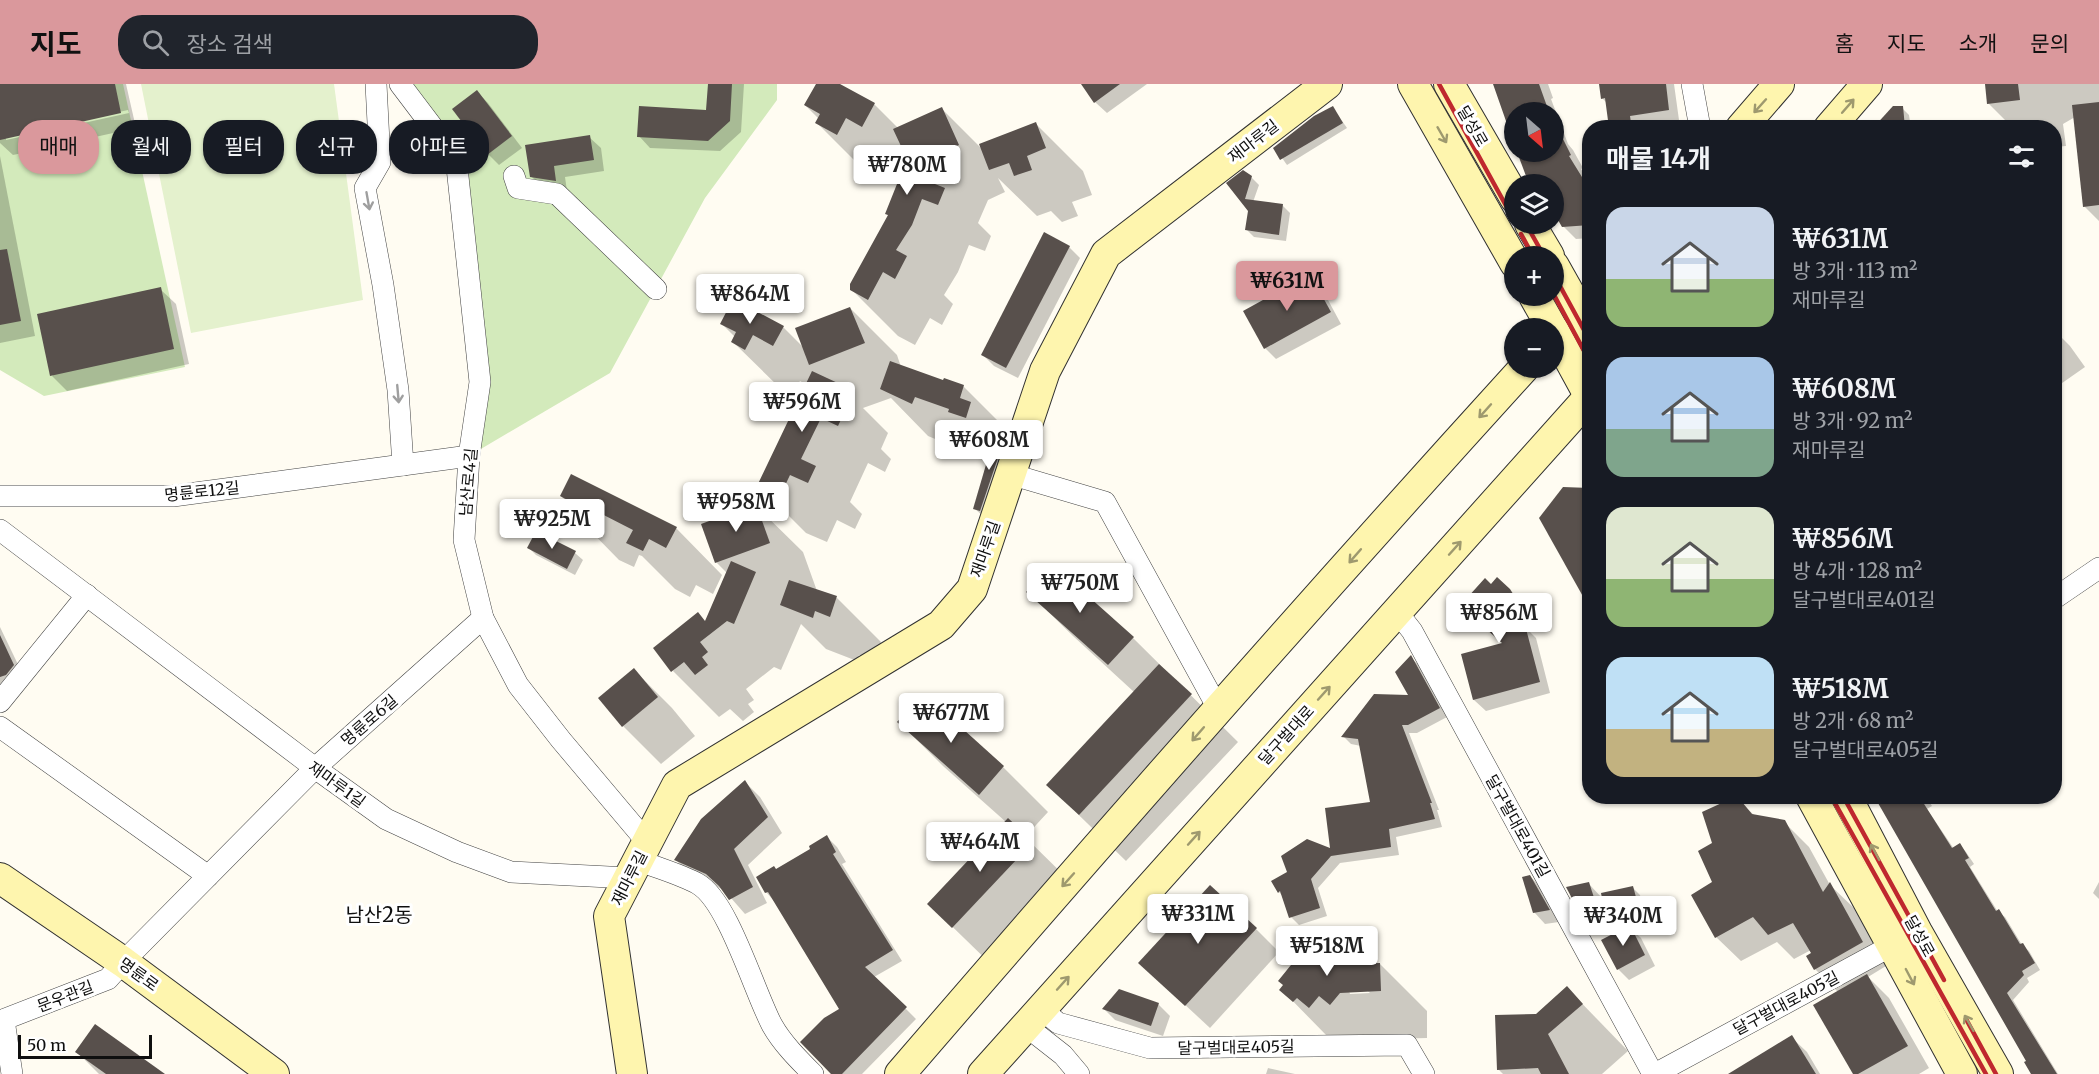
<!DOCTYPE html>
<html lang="ko">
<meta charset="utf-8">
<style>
body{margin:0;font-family:Merriweather,"Noto Sans KR",serif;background:#20242c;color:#f1f3f6;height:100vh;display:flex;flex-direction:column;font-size:22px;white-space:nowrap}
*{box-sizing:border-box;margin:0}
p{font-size:20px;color:#9ea1a6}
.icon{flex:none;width:33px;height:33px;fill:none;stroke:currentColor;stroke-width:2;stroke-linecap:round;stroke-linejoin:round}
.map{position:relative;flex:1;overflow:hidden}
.panel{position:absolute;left:1582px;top:36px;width:480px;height:684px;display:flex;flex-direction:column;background:#171b24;border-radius:24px;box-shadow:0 2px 4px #0004}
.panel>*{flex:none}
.hud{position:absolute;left:18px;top:36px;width:570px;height:54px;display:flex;gap:12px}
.needle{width:39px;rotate:152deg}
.fabs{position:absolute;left:1504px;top:18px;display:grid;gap:12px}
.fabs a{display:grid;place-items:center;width:60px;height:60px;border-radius:50%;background:#171b24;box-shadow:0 2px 4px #0004;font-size:30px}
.scale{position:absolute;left:18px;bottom:15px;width:134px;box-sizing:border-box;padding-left:6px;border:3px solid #0f0f0f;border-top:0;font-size:16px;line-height:21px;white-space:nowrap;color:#0f0f0f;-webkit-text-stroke:4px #fff;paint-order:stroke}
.price{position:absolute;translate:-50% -51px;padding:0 14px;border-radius:6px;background:#fff;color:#222;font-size:20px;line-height:39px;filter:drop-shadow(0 2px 3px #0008)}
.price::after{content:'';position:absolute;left:50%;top:36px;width:18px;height:14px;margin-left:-9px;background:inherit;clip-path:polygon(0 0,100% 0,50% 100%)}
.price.on{background:#da989c;color:#111}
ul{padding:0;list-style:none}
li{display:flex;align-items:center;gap:18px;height:150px;padding:0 24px}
li span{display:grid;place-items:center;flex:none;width:168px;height:120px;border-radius:18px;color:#555}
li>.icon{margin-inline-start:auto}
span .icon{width:72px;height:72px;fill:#fffc;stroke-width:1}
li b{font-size:26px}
h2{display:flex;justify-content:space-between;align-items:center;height:72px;padding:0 24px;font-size:26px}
.chip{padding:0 21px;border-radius:24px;background:#171b24;box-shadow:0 2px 4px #0004;font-size:21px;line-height:54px}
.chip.on{background:#da989c;color:#111}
header{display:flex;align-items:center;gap:36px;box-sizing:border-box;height:84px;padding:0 30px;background:#da989c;color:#111}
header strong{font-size:28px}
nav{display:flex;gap:33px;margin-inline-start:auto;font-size:21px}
.search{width:420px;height:54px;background:#20242c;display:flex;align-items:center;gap:15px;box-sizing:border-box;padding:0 21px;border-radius:24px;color:#9ea1a6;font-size:22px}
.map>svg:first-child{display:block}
</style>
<header>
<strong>지도</strong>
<div class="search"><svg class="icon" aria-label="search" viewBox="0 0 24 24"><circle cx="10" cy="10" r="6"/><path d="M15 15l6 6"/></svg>장소 검색</div>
<nav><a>홈</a><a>지도</a><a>소개</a><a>문의</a></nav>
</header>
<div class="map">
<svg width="2099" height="990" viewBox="0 0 2099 990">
<rect width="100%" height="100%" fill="#fffcf2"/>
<!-- green -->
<g fill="#d3eabb">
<polygon points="0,0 123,0 185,283 44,312 0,286"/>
<polygon points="401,0 777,0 777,16 705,114 610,289 469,372 480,298 456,74"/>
</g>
<!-- pitch -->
<polygon fill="#e4f1cd" points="141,0 334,0 363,216 191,249"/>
<!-- shadow -->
<g fill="#0003" fill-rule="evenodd">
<path d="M0,0H126L136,44L13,71L0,59ZM128,26L129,29L6,56V53Z"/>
<polygon points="709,0 744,0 741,48 720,67 650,64 639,52 707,27"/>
<polygon points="817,0 837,0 874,20 898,44 941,24 983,66 1036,40 1083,87 1092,111 1072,118 1078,132 1062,138 1051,127 1037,132 998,94 1005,108 988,116 978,139 991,152 985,167 969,161 958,188 944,211 953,220 942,241 930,234 915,261 898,252 851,205 889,132 887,130 904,85 891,77 881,94 861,83 817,39 819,35 805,21"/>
<polygon points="1083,0 1147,0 1107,29 1095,18"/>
<polygon points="1494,0 1548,0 1553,14 1551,15 1568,60 1573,66 1583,84 1581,85 1590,100 1590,154 1576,155 1563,142 1556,130 1554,131 1554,100 1529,100 1524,93 1527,91 1519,68 1554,68 1554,28 1515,28 1515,58"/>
<polygon points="1600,0 1674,0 1679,36 1640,42 1640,44 1610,44 1607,19 1602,14"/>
<polygon points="1986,0 2099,0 2099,137 2084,122 2075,33 2063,40 2066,62 2055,63 2055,44 2013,44 1988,19"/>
<polygon points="477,8 488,19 522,64 499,81 488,70"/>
<polygon points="1333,24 1347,44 1287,81 1275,64"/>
<polygon points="1902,24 1909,31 1911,44 1875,44"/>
<polygon points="589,53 601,64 604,87 565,93 567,107 543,104 531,92"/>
<polygon points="0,72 35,252 0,259"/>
<polygon points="1251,93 1259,101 1253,118 1282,121 1290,129 1286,157 1254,153 1247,146 1249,126 1228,100"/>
<polygon points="1509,131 1515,133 1515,139"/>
<polygon points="1069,163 1080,174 1018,294 994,282 982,270"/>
<polygon points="1310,192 1321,203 1341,240 1276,275 1265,264"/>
<polygon points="160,205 176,220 189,280 67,307 52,292"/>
<polygon points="734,217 783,243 804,264 850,224 897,271 901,283 944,298 963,302 1010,349 983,432 975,425 991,369 961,359 959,365 928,352 891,314 863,324 888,349 881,365 891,375 885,388 868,379 850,418 862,430 855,445 837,436 827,458 806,449 759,402 807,301 800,297 792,311 780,304 733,258 735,253 721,239"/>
<polygon points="2055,247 2070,262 2085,283 2055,304"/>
<polygon points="561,412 676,444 722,491 713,510 696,501 690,513 675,505 642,472 639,471 634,483 619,476 573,429 575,425"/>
<polygon points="756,422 803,468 817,507 837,514 881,558 875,576 859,571 857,577 826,565 801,540 781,586 774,583 746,605 754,616 748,620 754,628 743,637 730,625 719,633 673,587 706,539 727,489 716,478"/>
<polygon points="537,449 575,469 583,476 575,491 536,471 529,464"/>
<polygon points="1491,502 1509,506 1521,518 1535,540 1523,541 1536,554 1550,609 1486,627 1474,616 1462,571 1504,560"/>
<polygon points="1028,508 1133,554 1238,658 1126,777 1048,701 1134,608 1073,552"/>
<polygon points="0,543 24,593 0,607"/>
<polygon points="1411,574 1419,581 1447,633 1417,649 1409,649 1439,726 1437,726 1442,743 1396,753 1399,771 1340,779 1318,804 1327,832 1299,841 1291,833 1284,813 1279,808 1332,766 1371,719 1361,662 1351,660 1343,652 1410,613"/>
<polygon points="1590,576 1590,589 1585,578"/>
<polygon points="634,586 672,624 695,652 661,680 623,642"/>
<polygon points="923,611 1003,683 1048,728 1025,753 1079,806 1000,889 929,820 1006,738 943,682 899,638"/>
<polygon points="745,698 760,713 782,749 748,781 767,819 745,830 724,806 691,791 676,776"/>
<polygon points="1892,712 1926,712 1932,722 1927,725 1954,765 1960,761 1966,768 1974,780 1970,783 1998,828 2005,833 2022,861 2029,867 2040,886 2027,894 2029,898 2013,916 2058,990 2033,990"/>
<polygon points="1736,714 1755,732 1784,738 1809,763 1830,801 1854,824 1886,882 1868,893 1889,914 1929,984 1919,990 1855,990 1838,908 1815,885 1811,866 1794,875 1777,858 1741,877 1716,853 1714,759"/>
<polygon points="827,753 837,763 846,778 842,780 902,877 874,893 916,935 862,990 833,990 841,926 775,818 766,808 777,787 812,765"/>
<polygon points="1530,792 1541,804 1559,838 1545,840 1534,828"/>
<polygon points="2099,798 2099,815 2093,809"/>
<polygon points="1588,799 1603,815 1633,804 1640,811 1643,824 1613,831 1603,821 1605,829 1589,833 1577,821"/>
<polygon points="1629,843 1641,854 1655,882 1629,896 1618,885"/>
<polygon points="1256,845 1279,868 1210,944 1140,879"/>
<path d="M1380,880L1427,927V954L1387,955L1327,952L1281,905L1342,881ZM1367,906L1370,909L1350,910L1349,907Z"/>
<polygon points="1567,904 1628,967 1602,990 1503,990 1498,985 1537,931"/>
<polygon points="1158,920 1170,932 1163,952 1115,936 1104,925"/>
<polygon points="1791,953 1807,968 1820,990 1730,990"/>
<polygon points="77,968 162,990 99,990"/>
<polygon points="1268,984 1295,990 1266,990"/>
</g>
<!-- building -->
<g fill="#58504c">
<polygon points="0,0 115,0 121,29 0,56"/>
<polygon points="708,0 732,0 730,37 708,57 637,53 639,22 706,26"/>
<polygon points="816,0 840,0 875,19 862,43 846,34 837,51 815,39 820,30 804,21"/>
<polygon points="1081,0 1120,0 1094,19"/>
<polygon points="1493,0 1539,0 1549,28 1515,28 1515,56 1513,57"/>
<polygon points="1599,0 1666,0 1669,26 1630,32 1631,39 1627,39 1629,44 1609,44 1605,14 1601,15"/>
<polygon points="1985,0 2018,0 2020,16 1987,20"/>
<polygon points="477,6 512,52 487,71 452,25"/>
<polygon points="2099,18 2099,121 2083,123 2072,21"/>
<polygon points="1333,22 1343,39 1280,76 1273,64 1314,32"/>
<polygon points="1893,22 1903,22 1905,44 1873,44"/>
<polygon points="942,23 959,61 941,69 930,98 945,104 938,121 922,115 912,141 896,166 907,172 895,195 883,188 868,216 850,206 850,200 888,131 885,130 907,75 893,45"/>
<polygon points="1554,37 1571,71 1569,72 1590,106 1590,141 1562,143 1554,129 1554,100 1529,100 1517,68 1554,68"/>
<polygon points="1036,38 1046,64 1027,72 1032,86 1014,92 1009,79 989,86 979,60"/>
<polygon points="590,51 594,76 554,82 556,97 530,93 525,61"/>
<polygon points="1243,86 1252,92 1245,115 1283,120 1279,151 1245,146 1248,127 1226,99"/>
<polygon points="1044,148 1070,162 1006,284 981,271"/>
<polygon points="7,165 21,237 0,241 0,166"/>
<polygon points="1310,190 1331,228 1264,265 1243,227"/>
<polygon points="161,203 174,265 50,292 37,230"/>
<polygon points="733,215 784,242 773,262 753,251 745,266 731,258 736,248 720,240"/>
<polygon points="850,223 865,259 809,281 795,244"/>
<polygon points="890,277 943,296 944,294 964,301 960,314 971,318 966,334 948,328 949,325 915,313 912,320 880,305"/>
<polygon points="812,287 842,301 835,318 845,327 838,342 821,334 801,375 816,382 808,399 790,391 780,412 757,402"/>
<polygon points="995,350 1005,353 980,427 973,425"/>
<polygon points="571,390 677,443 666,464 649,455 643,467 626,459 633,446 592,425 586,437 571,429 575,420 560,412"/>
<polygon points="1563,403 1590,404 1590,525 1539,434"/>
<polygon points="756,420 770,459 715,479 701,440"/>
<polygon points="536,447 576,467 567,485 527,464"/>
<polygon points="731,477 756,488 734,540 727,537 700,558 708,568 702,573 708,581 695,591 684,578 671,588 653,564 698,528 705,537"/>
<polygon points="1052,480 1134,553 1108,581 1026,508"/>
<polygon points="1497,493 1510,505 1525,529 1513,530 1525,541 1540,598 1473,616 1461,570 1502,559 1467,528 1474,521 1467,514 1485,494 1491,500"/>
<polygon points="789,496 837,512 830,533 815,527 813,534 780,521"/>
<polygon points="0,551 14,581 6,591 0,593"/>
<polygon points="1411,571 1440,624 1408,641 1402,641 1432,719 1430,719 1435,735 1389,745 1391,763 1331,772 1311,795 1320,824 1289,834 1280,807 1278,809 1271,797 1287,788 1281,772 1307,755 1330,764 1325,724 1370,718 1358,655 1341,653 1374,610 1408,611 1395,588"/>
<polygon points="1159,580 1192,610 1079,731 1046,701"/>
<polygon points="634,584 658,613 622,643 598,614"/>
<polygon points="923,609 1004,682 979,711 897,638"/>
<polygon points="745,696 768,733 734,765 753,803 729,816 719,802 706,790 674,776 701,735"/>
<polygon points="1737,712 1752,730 1785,736 1823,808 1830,798 1863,858 1814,886 1806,872 1811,869 1793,839 1768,851 1753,833 1715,854 1691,811 1712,798 1698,767 1712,759 1702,728"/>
<polygon points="1889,712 1919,712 1952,764 1960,759 1969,774 1965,776 1996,827 1999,825 2020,860 2023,859 2035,879 2022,887 2024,891 2007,909 2057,990 2031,990 2024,978 2026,977 1878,719"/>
<polygon points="1008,734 1033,758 952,844 927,820"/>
<polygon points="827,751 836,768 833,770 893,866 865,883 907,923 842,990 831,990 800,958 824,934 839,925 768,808 765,809 756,793 774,782 776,785 810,765 809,762"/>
<polygon points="1530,791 1550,826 1533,829 1522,793"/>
<polygon points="1589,798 1595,817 1581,823 1576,822 1566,803"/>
<polygon points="1210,801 1257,844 1185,922 1138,879"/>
<polygon points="1633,802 1637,817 1604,824 1601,809"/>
<polygon points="1630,841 1645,871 1617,886 1601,856"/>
<polygon points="1312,855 1342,880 1380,879 1381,907 1340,909 1330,921 1319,912 1309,924 1297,914 1293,918 1279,906 1283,901 1278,897"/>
<polygon points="1867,890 1908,962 1858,990 1853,990 1813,921"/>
<polygon points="1567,902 1583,920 1548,950 1569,990 1541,990 1538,984 1497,986 1495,931 1536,930"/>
<polygon points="1119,905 1159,919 1151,942 1102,925"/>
<polygon points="95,940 165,990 106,990 75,968"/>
<polygon points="1792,951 1816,990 1728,990"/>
</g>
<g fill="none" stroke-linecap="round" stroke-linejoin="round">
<!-- street casing -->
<g stroke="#424242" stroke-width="22">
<g id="street">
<polyline points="376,0 380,78 365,104 383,201 398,306 403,381"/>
<polyline points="400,0 456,74 480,298 469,372 464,456 483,534 518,601 561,656 647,758"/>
<polyline points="1692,0 1700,44"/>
<polyline points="514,92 518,104 557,110 656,205"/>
<polyline points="1010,390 1105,418 1219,626"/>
<polyline points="0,412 173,412 469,372"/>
<polyline points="0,446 315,684 386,735 457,768 511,788 629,794"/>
<polyline points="2055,514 2099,484"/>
<polyline points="1397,528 1412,547 1653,990"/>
<polyline points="0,618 87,511"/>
<polyline points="0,643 208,792"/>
<path d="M638,776C657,784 680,790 698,800C728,817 754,907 772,941C782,959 798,975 813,990"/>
<polyline points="1040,924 1058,939 1150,964 1407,961 1424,990"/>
<polyline points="4,936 12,990"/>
<polyline points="0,937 108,895 123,878 315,684 483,534"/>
<polyline points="1026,942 1063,971 1079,990"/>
<polyline points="1655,990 1904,855"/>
</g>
</g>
<!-- secondary casing -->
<g stroke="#313131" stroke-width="32">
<g id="secondary">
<polyline points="1413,0 1515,179"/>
<polyline points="1449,0 1515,114"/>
<polyline points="1741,44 1779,0"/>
<polyline points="1829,44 1867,0"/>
<polyline points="1530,140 1549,172"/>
<polyline points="1554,182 1590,246"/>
<polyline points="1534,212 1552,244"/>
<polyline points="1554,247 1590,313"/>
<polyline points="1811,712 1962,990"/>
<polyline points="1846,712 1917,848 1998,990"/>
<polyline points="0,794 123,878 274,990"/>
<polyline points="632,990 609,832 677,701 941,541 972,505 1045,287 1106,170 1327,0"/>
<path d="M900,990C1105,752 1313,516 1524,284"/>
<polyline points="983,990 1590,312"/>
</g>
</g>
<!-- street -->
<use href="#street" stroke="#fff" stroke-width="21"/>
<!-- secondary -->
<use href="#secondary" stroke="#fef5ae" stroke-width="30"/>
<!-- rail -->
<g stroke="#bf282e" stroke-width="4.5">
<polyline points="1439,0 1515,138"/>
<polyline points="1526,140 1544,172"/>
<polyline points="1521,150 1533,172"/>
<polyline points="1554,191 1590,257"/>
<polyline points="1554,211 1590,278"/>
<polyline points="1831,712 1986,990"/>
<polyline points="1843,712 1944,896"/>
<polyline points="1966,935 1996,990"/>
</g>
</g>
<!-- one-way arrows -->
<defs><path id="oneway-shaft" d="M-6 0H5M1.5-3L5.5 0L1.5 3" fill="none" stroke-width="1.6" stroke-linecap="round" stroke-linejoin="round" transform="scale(1.5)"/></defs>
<g stroke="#9e996e">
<use href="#oneway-shaft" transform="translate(1760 22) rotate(132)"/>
<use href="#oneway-shaft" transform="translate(1848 22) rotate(-49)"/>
<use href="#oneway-shaft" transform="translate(1442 51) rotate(60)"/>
<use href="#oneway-shaft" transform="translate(1485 327) rotate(132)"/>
<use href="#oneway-shaft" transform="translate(1455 464) rotate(-48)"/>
<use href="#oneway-shaft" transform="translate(1355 472) rotate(131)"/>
<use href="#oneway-shaft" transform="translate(1324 609) rotate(-48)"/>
<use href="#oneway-shaft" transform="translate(1198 650) rotate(131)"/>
<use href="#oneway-shaft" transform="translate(1194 754) rotate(-48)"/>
<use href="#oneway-shaft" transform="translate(1875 768) rotate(-118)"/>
<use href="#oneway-shaft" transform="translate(1068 796) rotate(132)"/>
<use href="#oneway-shaft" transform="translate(1910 893) rotate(62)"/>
<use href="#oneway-shaft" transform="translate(1063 899) rotate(-48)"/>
<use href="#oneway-shaft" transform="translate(1969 939) rotate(-120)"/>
</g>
<g stroke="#9f9f9f">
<use href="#oneway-shaft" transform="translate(368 117) rotate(80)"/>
<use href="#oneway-shaft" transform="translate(398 310) rotate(85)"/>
</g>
<g text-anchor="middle" stroke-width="6" stroke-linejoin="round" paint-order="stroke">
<!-- street labels -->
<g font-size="16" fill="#0f0f0f" stroke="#fff">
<text transform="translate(1473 42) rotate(60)" y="6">달성로</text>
<text transform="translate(1253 57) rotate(-38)" y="6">재마루길</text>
<text transform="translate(468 398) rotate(-85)" y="6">남산로4길</text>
<text transform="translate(202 407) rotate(-6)" y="6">명륜로12길</text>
<text transform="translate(985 465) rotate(-71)" y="6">재마루길</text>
<text transform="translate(369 636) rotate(-41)" y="6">명륜로6길</text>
<text transform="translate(1286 651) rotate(-48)" y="6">달구벌대로</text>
<text transform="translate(337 700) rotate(36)" y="6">재마루1길</text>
<text transform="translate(1518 742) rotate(61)" y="6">달구벌대로401길</text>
<text transform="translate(629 794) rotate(-63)" y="6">재마루길</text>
<text transform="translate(1920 852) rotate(61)" y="6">달성로</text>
<text transform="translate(139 890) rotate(36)" y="6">명륜로</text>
<text transform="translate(65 912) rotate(-21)" y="6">문우관길</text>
<text transform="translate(1786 919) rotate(-28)" y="6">달구벌대로405길</text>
<text transform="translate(1236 963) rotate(-1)" y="6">달구벌대로405길</text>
</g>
<!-- quarter labels -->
<g font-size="20" fill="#0f0f0f" stroke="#fff">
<text x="379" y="838">남산2동</text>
</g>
</g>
</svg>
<div class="fabs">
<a><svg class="needle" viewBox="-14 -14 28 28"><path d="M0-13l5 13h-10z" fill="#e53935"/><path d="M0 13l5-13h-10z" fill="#9ea1a6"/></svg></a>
<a><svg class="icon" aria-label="layers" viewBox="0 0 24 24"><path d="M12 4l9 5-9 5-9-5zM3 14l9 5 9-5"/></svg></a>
<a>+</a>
<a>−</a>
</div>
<div class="scale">50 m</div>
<b class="price" style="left:907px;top:112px">₩780M</b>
<b class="price on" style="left:1287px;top:228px">₩631M</b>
<b class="price" style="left:750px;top:241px">₩864M</b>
<b class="price" style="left:802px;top:349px">₩596M</b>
<b class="price" style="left:989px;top:387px">₩608M</b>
<b class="price" style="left:736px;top:449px">₩958M</b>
<b class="price" style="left:552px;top:466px">₩925M</b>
<b class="price" style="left:1080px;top:530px">₩750M</b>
<b class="price" style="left:1499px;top:560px">₩856M</b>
<b class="price" style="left:951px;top:660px">₩677M</b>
<b class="price" style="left:980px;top:789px">₩464M</b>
<b class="price" style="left:1198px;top:861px">₩331M</b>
<b class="price" style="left:1623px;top:863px">₩340M</b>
<b class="price" style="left:1327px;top:893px">₩518M</b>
<div class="hud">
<a class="chip on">매매</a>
<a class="chip">월세</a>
<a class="chip">필터</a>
<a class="chip">신규</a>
<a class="chip">아파트</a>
</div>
<section class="panel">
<h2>매물 14개<svg class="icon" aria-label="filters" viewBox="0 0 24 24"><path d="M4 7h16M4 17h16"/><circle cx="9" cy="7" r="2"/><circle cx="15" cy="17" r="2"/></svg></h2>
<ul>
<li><span style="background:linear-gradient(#c9d6e8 60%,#8fb573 0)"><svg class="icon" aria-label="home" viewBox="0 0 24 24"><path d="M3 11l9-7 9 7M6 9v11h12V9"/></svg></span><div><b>₩631M</b><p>방 3개 · 113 m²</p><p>재마루길</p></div></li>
<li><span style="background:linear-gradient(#a9c7e8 60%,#7fa58c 0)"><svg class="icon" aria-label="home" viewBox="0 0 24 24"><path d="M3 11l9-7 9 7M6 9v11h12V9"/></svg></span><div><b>₩608M</b><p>방 3개 · 92 m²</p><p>재마루길</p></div></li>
<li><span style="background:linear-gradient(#dfe7d0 60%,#8fb573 0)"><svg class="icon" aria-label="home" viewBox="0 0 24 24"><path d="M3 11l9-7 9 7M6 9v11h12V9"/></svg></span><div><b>₩856M</b><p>방 4개 · 128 m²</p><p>달구벌대로401길</p></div></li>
<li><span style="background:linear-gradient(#bfe0f5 60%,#c2b280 0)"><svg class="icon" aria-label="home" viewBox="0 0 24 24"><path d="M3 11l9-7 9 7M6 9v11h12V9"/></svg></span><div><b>₩518M</b><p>방 2개 · 68 m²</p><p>달구벌대로405길</p></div></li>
</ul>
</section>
</div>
